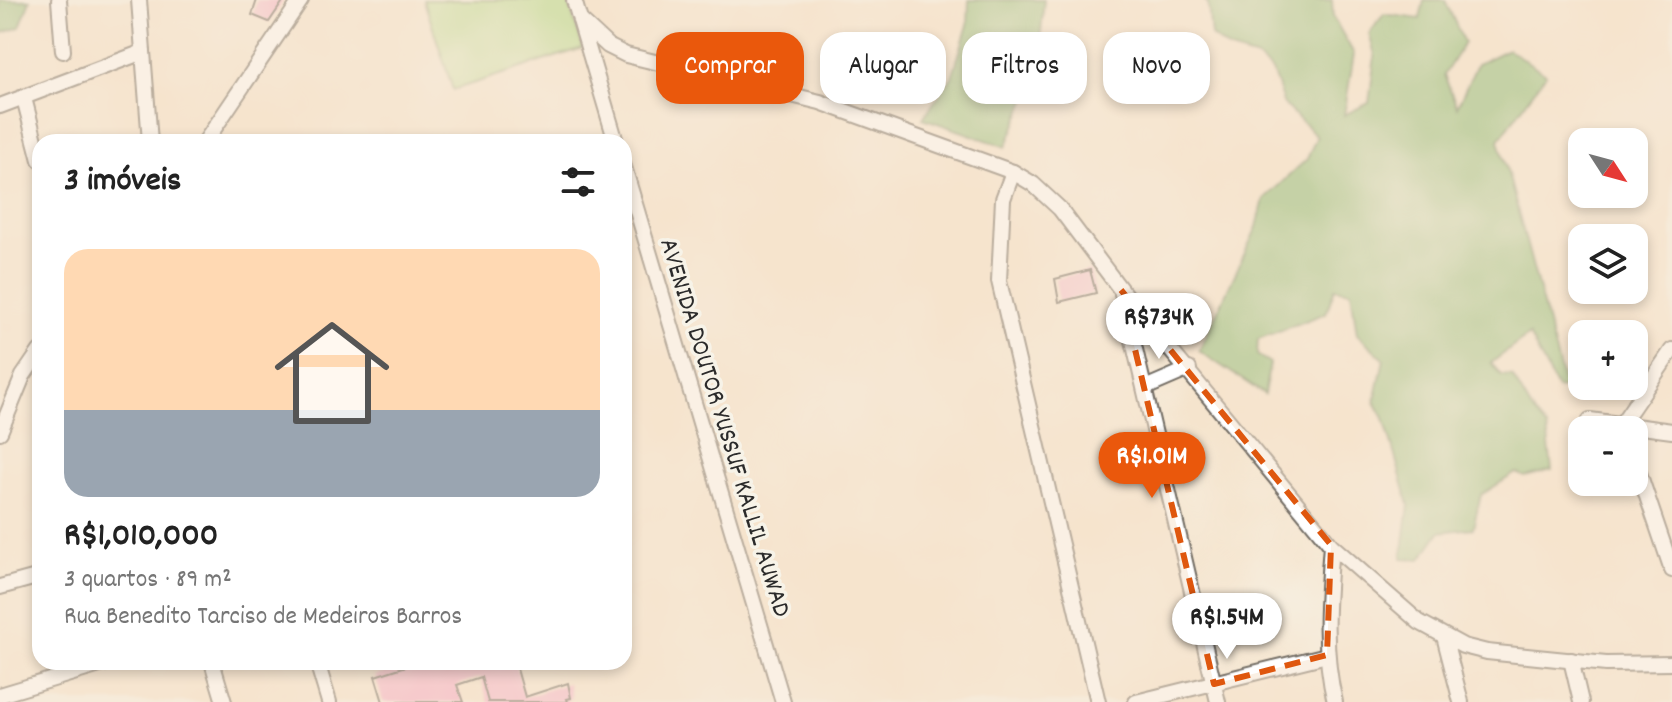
<!DOCTYPE html>
<html lang="pt">
<meta charset="utf-8">
<style>
body{margin:0;font-family:Dekko,sans-serif;background:#f2f2f2;color:#222;height:100vh;display:flex;flex-direction:column;font-size:30px;white-space:nowrap}
*{box-sizing:border-box;margin:0}
p{font-size:26px;color:#767676}
.icon{flex:none;width:44px;height:44px;fill:none;stroke:currentColor;stroke-width:2;stroke-linecap:round;stroke-linejoin:round}
.map{position:relative;flex:1;overflow:hidden}
.sheet{position:absolute;left:32px;top:134px;width:600px;height:536px;display:flex;flex-direction:column;background:#fff;border-radius:24px;box-shadow:0 4px 12px #0003}
.sheet>*{flex:none}
.guide{position:absolute;left:656px;top:32px;width:760px;height:72px;display:flex;gap:16px}
.needle{width:52px;rotate:126deg}
.fabs{position:absolute;left:1568px;top:128px;display:grid;gap:16px}
.fabs a{display:grid;place-items:center;width:80px;height:80px;border-radius:16px;background:#fff;box-shadow:0 4px 12px #0003;font-size:40px}
.price{position:absolute;translate:-50% -68px;padding:0 18px;border-radius:28px;background:#fff;color:#222;font-size:26px;line-height:52px;filter:drop-shadow(0 2px 4px #0008)}
.price::after{content:'';position:absolute;left:50%;top:48px;width:24px;height:18px;margin-left:-12px;background:inherit;clip-path:polygon(0 0,100% 0,50% 100%)}
.price.active{background:#ea580c;color:#fff}
ul{padding:0;list-style:none}
li{display:grid;align-content:center;gap:16px;height:424px;padding:0 32px}
li+li{border-top:2px solid #e0e0e0}
li span{display:grid;place-items:center;height:248px;border-radius:24px;color:#555}
li>.icon{margin-inline-start:auto}
span .icon{width:144px;height:144px;fill:#fffc;stroke-width:1}
li b{font-size:34px}
h2{display:flex;justify-content:space-between;align-items:center;height:96px;padding:0 32px;font-size:34px}
.pill{padding:0 28px;border-radius:24px;background:#fff;box-shadow:0 4px 12px #0003;font-size:28px;line-height:72px}
.pill.active{background:#ea580c;color:#fff}
.map>svg:first-child{display:block}
</style>
<div class="map">
<svg width="1672" height="702" viewBox="0 0 1672 702">
<rect width="100%" height="100%" fill="#f7f3e8"/>
<filter id="ink" filterUnits="userSpaceOnUse"><feTurbulence type="fractalNoise" baseFrequency=".0125" numOctaves="2"/><feDisplacementMap in="SourceGraphic" scale="16" xChannelSelector="R" yChannelSelector="G"/><feConvolveMatrix kernelMatrix="1 2 1 2 8 2 1 2 1" color-interpolation-filters="sRGB"/></filter>
<filter id="wash" filterUnits="userSpaceOnUse"><feTurbulence type="fractalNoise" baseFrequency=".006" numOctaves="4" result="noise"/><feDisplacementMap in="SourceGraphic" scale="32" xChannelSelector="R" yChannelSelector="G"/><feGaussianBlur stdDeviation="1.8" result="paint"/><feColorMatrix in="noise" values="0 0 0 0 0 0 0 0 0 0 0 0 0 0 0 0 0 1.4 0 .05"/><feComposite in="paint" operator="in"/></filter>
<g filter="url(#wash)">
<rect width="100%" height="100%" fill="#f5e4cd"/>
<!-- green -->
<polygon fill="#afdb87" stroke="#6d8359" stroke-width="2" points="424,0 568,0 583,48 453,90"/>
<!-- forest -->
<g fill="#8bbb74" stroke="#5b7350" stroke-width="2">
<polygon points="0,0 30,0 20,27 0,34"/>
<polygon points="969,0 1044,0 1037,75 1006,147 923,118 952,77 968,25"/>
<polygon points="1204,0 1332,0 1333,17 1354,54 1344,115 1369,103 1375,55 1369,34 1384,14 1420,19 1424,0 1445,0 1464,43 1444,75 1457,107 1477,64 1508,49 1546,74 1499,140 1565,388 1557,389 1529,335 1491,363 1501,375 1512,376 1533,412 1547,428 1552,470 1525,477 1516,473 1481,495 1473,528 1440,532 1421,559 1402,558 1409,505 1384,418 1375,402 1384,359 1357,334 1351,291 1335,288 1326,313 1258,339 1257,355 1270,363 1264,394 1199,351 1257,227 1264,199 1307,159 1317,136 1284,105 1272,71 1257,58 1230,50 1211,36 1208,4"/>
</g>
<g id="blocks">
<!-- building -->
<g fill="#f5a7c8">
<polygon points="257,0 284,0 269,22 252,15"/>
<polygon points="1090,270 1096,293 1059,302 1055,279"/>
<polygon points="419,662 515,662 525,697 568,683 571,698 567,699 568,702 488,702 481,677 457,685 463,702 383,702 375,676"/>
</g>
</g>
</g>
<g filter="url(#ink)">
<use href="#blocks" fill-opacity="0" stroke="#726c64" stroke-width="2"/>
<g fill="none" stroke-linecap="round" stroke-linejoin="round">
<!-- minor casing -->
<g stroke="#726c64" stroke-width="18">
<g id="minor">
<polyline points="59,0 63,51"/>
<polyline points="139,0 150,142"/>
<polyline points="574,0 616,142"/>
<polyline points="580,20 608,46 626,55 820,102 1013,172 1033,184 1060,209 1121,290 1331,545 1419,622 1463,646 1487,652 1606,664 1672,663"/>
<polyline points="24,98 40,160"/>
<polyline points="0,106 143,52"/>
<polyline points="205,142 301,0"/>
<polyline points="624,167 783,702"/>
<polyline points="1013,172 1003,199 999,281 1098,702"/>
<polyline points="1122,294 1218,702"/>
<polyline points="1145,388 1189,369"/>
<polyline points="1590,420 1672,431"/>
<polyline points="1624,430 1622,423 1672,350"/>
<polyline points="0,432 23,376 40,351"/>
<polyline points="1634,458 1672,570"/>
<path d="M1331,545C1327,598 1322,649 1335,702"/>
<polyline points="0,587 40,576"/>
<polyline points="1444,636 1461,702"/>
<polyline points="1571,660 1581,702"/>
<polyline points="212,662 224,702"/>
<polyline points="317,662 329,702"/>
<polyline points="0,695 110,662"/>
<polyline points="1136,702 1327,655"/>
</g>
</g>
<!-- minor -->
<use href="#minor" stroke="#fff" stroke-width="14"/>
</g>
</g>
<!-- marked area -->
<path d="M0 0H1672V702H0ZM1121,290L1331,545L1327,655L1214,684Z" fill="#f5e4cd" fill-opacity=".55" fill-rule="evenodd"/>
<path fill="none" stroke="#df570e" stroke-width="6" stroke-dasharray="16 10" stroke-linejoin="round" d="M1121,290L1331,545L1327,655L1214,684Z"/>
<g text-anchor="middle" stroke-width="7" stroke-linejoin="round" paint-order="stroke">
<!-- street labels -->
<g font-size="26" fill="#2b2b2b" stroke="#f7f3e8">
<text transform="translate(727 427) rotate(73)" y="9">AVENIDA DOUTOR YUSSUF KALLIL AUWAD</text>
</g>
</g>
</svg>
<div class="fabs">
<a><svg class="needle" viewBox="-14 -14 28 28"><path d="M0-13l5 13h-10z" fill="#e53935"/><path d="M0 13l5-13h-10z" fill="#767676"/></svg></a>
<a><svg class="icon" aria-label="layers" viewBox="0 0 24 24"><path d="M12 4l9 5-9 5-9-5zM3 14l9 5 9-5"/></svg></a>
<a>+</a>
<a>−</a>
</div>
<b class="price" style="left:1159px;top:361px">R$734K</b>
<b class="price active" style="left:1152px;top:500px">R$1.01M</b>
<b class="price" style="left:1227px;top:661px">R$1.54M</b>
<div class="guide">
<a class="pill active">Comprar</a>
<a class="pill">Alugar</a>
<a class="pill">Filtros</a>
<a class="pill">Novo</a>
</div>
<section class="sheet">
<h2>3 imóveis<svg class="icon" aria-label="filters" viewBox="0 0 24 24"><path d="M4 7h16M4 17h16"/><circle cx="9" cy="7" r="2"/><circle cx="15" cy="17" r="2"/></svg></h2>
<ul>
<li><span style="background:linear-gradient(#ffd9b3 65%,#9aa5b1 0)"><svg class="icon" aria-label="home" viewBox="0 0 24 24"><path d="M3 11l9-7 9 7M6 9v11h12V9"/></svg></span><div><b>R$1,010,000</b><p>3 quartos · 89 m²</p><p>Rua Benedito Tarciso de Medeiros Barros</p></div></li>
</ul>
</section>
</div>
